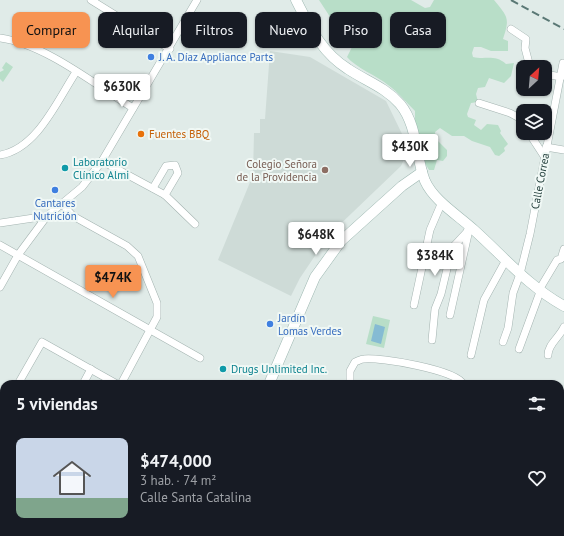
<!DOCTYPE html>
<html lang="es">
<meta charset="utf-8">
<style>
body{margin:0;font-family:"PT Sans",sans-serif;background:#20242c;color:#f1f3f6;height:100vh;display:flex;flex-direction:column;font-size:15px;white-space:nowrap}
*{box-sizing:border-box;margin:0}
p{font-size:13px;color:#9ea1a6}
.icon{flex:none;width:22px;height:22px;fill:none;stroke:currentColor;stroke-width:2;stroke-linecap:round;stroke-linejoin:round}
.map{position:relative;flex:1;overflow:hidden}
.sheet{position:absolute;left:0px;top:380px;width:564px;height:156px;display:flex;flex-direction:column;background:#171b24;border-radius:12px 12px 0 0;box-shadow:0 1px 3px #0004}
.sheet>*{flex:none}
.hud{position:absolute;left:12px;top:12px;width:540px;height:36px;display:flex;gap:8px}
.needle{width:26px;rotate:26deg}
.tools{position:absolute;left:516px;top:60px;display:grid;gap:8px}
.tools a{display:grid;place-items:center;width:36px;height:36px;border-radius:8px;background:#171b24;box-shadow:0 1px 3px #0004;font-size:20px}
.price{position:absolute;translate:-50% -34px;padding:0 9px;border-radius:4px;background:#fff;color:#222;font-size:13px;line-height:26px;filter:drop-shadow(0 1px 2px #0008)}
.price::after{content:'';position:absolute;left:50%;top:24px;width:12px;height:9px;margin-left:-6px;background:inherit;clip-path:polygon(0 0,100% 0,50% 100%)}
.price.selected{background:#f79352;color:#111}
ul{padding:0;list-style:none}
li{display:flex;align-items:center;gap:12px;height:100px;padding:0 16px}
li span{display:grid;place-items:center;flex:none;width:112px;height:80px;border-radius:8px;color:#555}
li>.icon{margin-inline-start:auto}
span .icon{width:48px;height:48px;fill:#fffc;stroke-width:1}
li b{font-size:17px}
h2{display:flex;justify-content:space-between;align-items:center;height:48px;padding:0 16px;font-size:17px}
.pill{padding:0 14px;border-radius:8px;background:#171b24;box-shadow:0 1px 3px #0004;font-size:14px;line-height:36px}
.pill.selected{background:#f79352;color:#111}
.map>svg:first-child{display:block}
</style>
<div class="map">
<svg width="564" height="536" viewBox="0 0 564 536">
<rect width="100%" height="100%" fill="#e0ebe8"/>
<!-- built -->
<polygon fill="#cedbd7" points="270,51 310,57 386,101 403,136 406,155 401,166 329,235 300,278 291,296 218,260 253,175 254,133 260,133 260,119 265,119"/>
<!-- green -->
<g fill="#b8dec8">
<path d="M319,0H411L425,8L430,7L434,0H494C508,17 510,18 503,39L508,41V51H491L481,47H474L472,53L473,57C485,60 495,54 506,64L514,63L511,76L504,83L489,78L485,87L478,88L476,94L478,102L471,103L467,114L468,117L476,120L474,125L481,130L487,124L498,125L501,131L500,133L508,144L504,148L505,151L499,156L495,155L490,147L472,141L464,136H452L440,128L435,132L436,139L447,150V156L443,161L437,160L434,170H429L423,160L420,138L411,126L415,119V111C406,102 398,92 388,85C377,76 355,67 347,57L354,43L353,40L338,29Z"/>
<polygon points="6,62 13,67 3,82 0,79 0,72 4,70 2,68"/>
<polygon points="373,316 390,320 384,348 366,344"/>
</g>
<!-- water -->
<polygon fill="#85bbd3" points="375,324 385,327 381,344 371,341"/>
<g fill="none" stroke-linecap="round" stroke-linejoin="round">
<!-- street casing -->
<g stroke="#a3b3b0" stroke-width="8">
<g id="street">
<polyline points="91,0 170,49"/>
<polyline points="511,29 526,39 525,48 530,67"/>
<path d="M0,38C45,44 94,84 133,108"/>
<polyline points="545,74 561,77"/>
<polyline points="479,103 510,113 523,120"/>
<polyline points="529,133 544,156"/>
<polyline points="546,147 564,150"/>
<path d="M0,155C37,149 57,101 76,72"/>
<polyline points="102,161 165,195 195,224"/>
<polyline points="153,188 166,166 175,165 178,173 165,195"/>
<polyline points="62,204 73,216 127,246 138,256 157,303 157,317 121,384"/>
<polyline points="0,223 47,216"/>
<polyline points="0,245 200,358"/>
<polyline points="0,287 18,255 47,216 82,187 102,161 197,0"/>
<polyline points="539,290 557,260 561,259 564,249"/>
<polyline points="414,305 430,230 442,202"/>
<polyline points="450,315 469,230"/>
<polyline points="432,340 435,309 441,294 452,248 466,233 470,226"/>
<polyline points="503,342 508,328 513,293 520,274 530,234 563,63"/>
<polyline points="519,349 540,292"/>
<polyline points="471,355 484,300 506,260"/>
<path d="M548,355C548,344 559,338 564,327"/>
<polyline points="18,384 42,342 117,384"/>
<polyline points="83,384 91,369"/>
<path d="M350,384V371L355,362C358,361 361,359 364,359C380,357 457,370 463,384"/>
<polyline points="0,417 4,409"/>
<polyline points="560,455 564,454"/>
<polyline points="0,532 4,525"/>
<polyline points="63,536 65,532"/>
<polyline points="128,536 130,532"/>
<polyline points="325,536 333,532"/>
</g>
</g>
<!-- secondary casing -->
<g stroke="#9eb8b2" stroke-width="11">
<g id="secondary">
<path d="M296,0C310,27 321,52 348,69C366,81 385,87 400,104C418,126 415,156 425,181C434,201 459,216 474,230C504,257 529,287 564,306"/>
<polyline points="269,384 315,277 341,241 402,186 422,172"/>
<polyline points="202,536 205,532"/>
</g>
</g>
<!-- street -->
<use href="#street" stroke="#fff" stroke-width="7"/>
<!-- secondary -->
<use href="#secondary" stroke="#fff" stroke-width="10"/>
<!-- rail -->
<polyline stroke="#5a7875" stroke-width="2" stroke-dasharray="8 4" stroke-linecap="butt" points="511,0 564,29"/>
</g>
<!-- markers -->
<g fill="#3f7fe0" stroke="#f0f8f5" stroke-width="1.5">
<circle cx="151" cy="57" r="4"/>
<circle cx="55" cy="190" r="4"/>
<circle cx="270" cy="324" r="4"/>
</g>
<circle fill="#e8710a" stroke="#f0f8f5" stroke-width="1.5" cx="141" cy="134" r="4"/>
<g fill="#0f9aa8" stroke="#f0f8f5" stroke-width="1.5">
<circle cx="65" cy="168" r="4"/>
<circle cx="223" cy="369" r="4"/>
</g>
<circle fill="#8d6e63" stroke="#f0f8f5" stroke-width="1.5" cx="325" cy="170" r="4"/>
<g text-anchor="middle" stroke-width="4" stroke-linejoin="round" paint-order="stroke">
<!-- shop labels -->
<g font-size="11" fill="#366cbe" stroke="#f0f8f5" text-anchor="start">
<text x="159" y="61">J. A. Díaz Appliance Parts</text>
<text x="55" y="207" text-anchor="middle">Cantares<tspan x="55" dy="13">Nutrición</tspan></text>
<text x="278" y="322">Jardín<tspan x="278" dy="13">Lomas Verdes</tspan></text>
</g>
<!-- food labels -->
<g font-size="11" fill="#c56008" stroke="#f0f8f5" text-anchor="start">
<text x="149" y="138">Fuentes BBQ</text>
</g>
<!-- culture labels -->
<g font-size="11" fill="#0d838f" stroke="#f0f8f5" text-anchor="start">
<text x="73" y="166">Laboratorio<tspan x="73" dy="13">Clínico Almi</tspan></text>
<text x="231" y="373">Drugs Unlimited Inc.</text>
</g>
<!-- education labels -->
<g font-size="11" fill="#785e54" stroke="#f0f8f5" text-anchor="end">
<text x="317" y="168">Colegio Señora<tspan x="317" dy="13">de la Providencia</tspan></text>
</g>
<!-- street labels -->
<g font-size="11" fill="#203c39" stroke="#f0f8f5">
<text transform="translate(540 181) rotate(-79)" y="4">Calle Correa</text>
</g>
</g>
</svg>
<div class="tools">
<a><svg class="needle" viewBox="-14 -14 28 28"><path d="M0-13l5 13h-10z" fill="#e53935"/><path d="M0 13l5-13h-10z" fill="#9ea1a6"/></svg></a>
<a><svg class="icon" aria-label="layers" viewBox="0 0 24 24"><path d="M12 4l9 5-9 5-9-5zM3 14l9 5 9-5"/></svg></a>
</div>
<b class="price" style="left:122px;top:108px">$630K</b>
<b class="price" style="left:410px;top:168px">$430K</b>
<b class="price" style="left:316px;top:256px">$648K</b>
<b class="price" style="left:435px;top:277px">$384K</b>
<b class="price selected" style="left:113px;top:299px">$474K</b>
<div class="hud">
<a class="pill selected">Comprar</a>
<a class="pill">Alquilar</a>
<a class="pill">Filtros</a>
<a class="pill">Nuevo</a>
<a class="pill">Piso</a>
<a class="pill">Casa</a>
</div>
<section class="sheet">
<h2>5 viviendas<svg class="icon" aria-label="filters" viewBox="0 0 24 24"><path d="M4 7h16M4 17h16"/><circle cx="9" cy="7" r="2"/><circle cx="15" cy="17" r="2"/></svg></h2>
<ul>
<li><span style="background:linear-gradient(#c9d6e8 75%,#7fa58c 0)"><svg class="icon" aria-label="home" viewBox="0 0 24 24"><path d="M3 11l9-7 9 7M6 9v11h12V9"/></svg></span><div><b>$474,000</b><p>3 hab. · 74 m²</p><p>Calle Santa Catalina</p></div><svg class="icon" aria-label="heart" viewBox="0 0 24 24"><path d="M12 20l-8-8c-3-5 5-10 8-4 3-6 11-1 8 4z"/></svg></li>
</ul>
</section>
</div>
